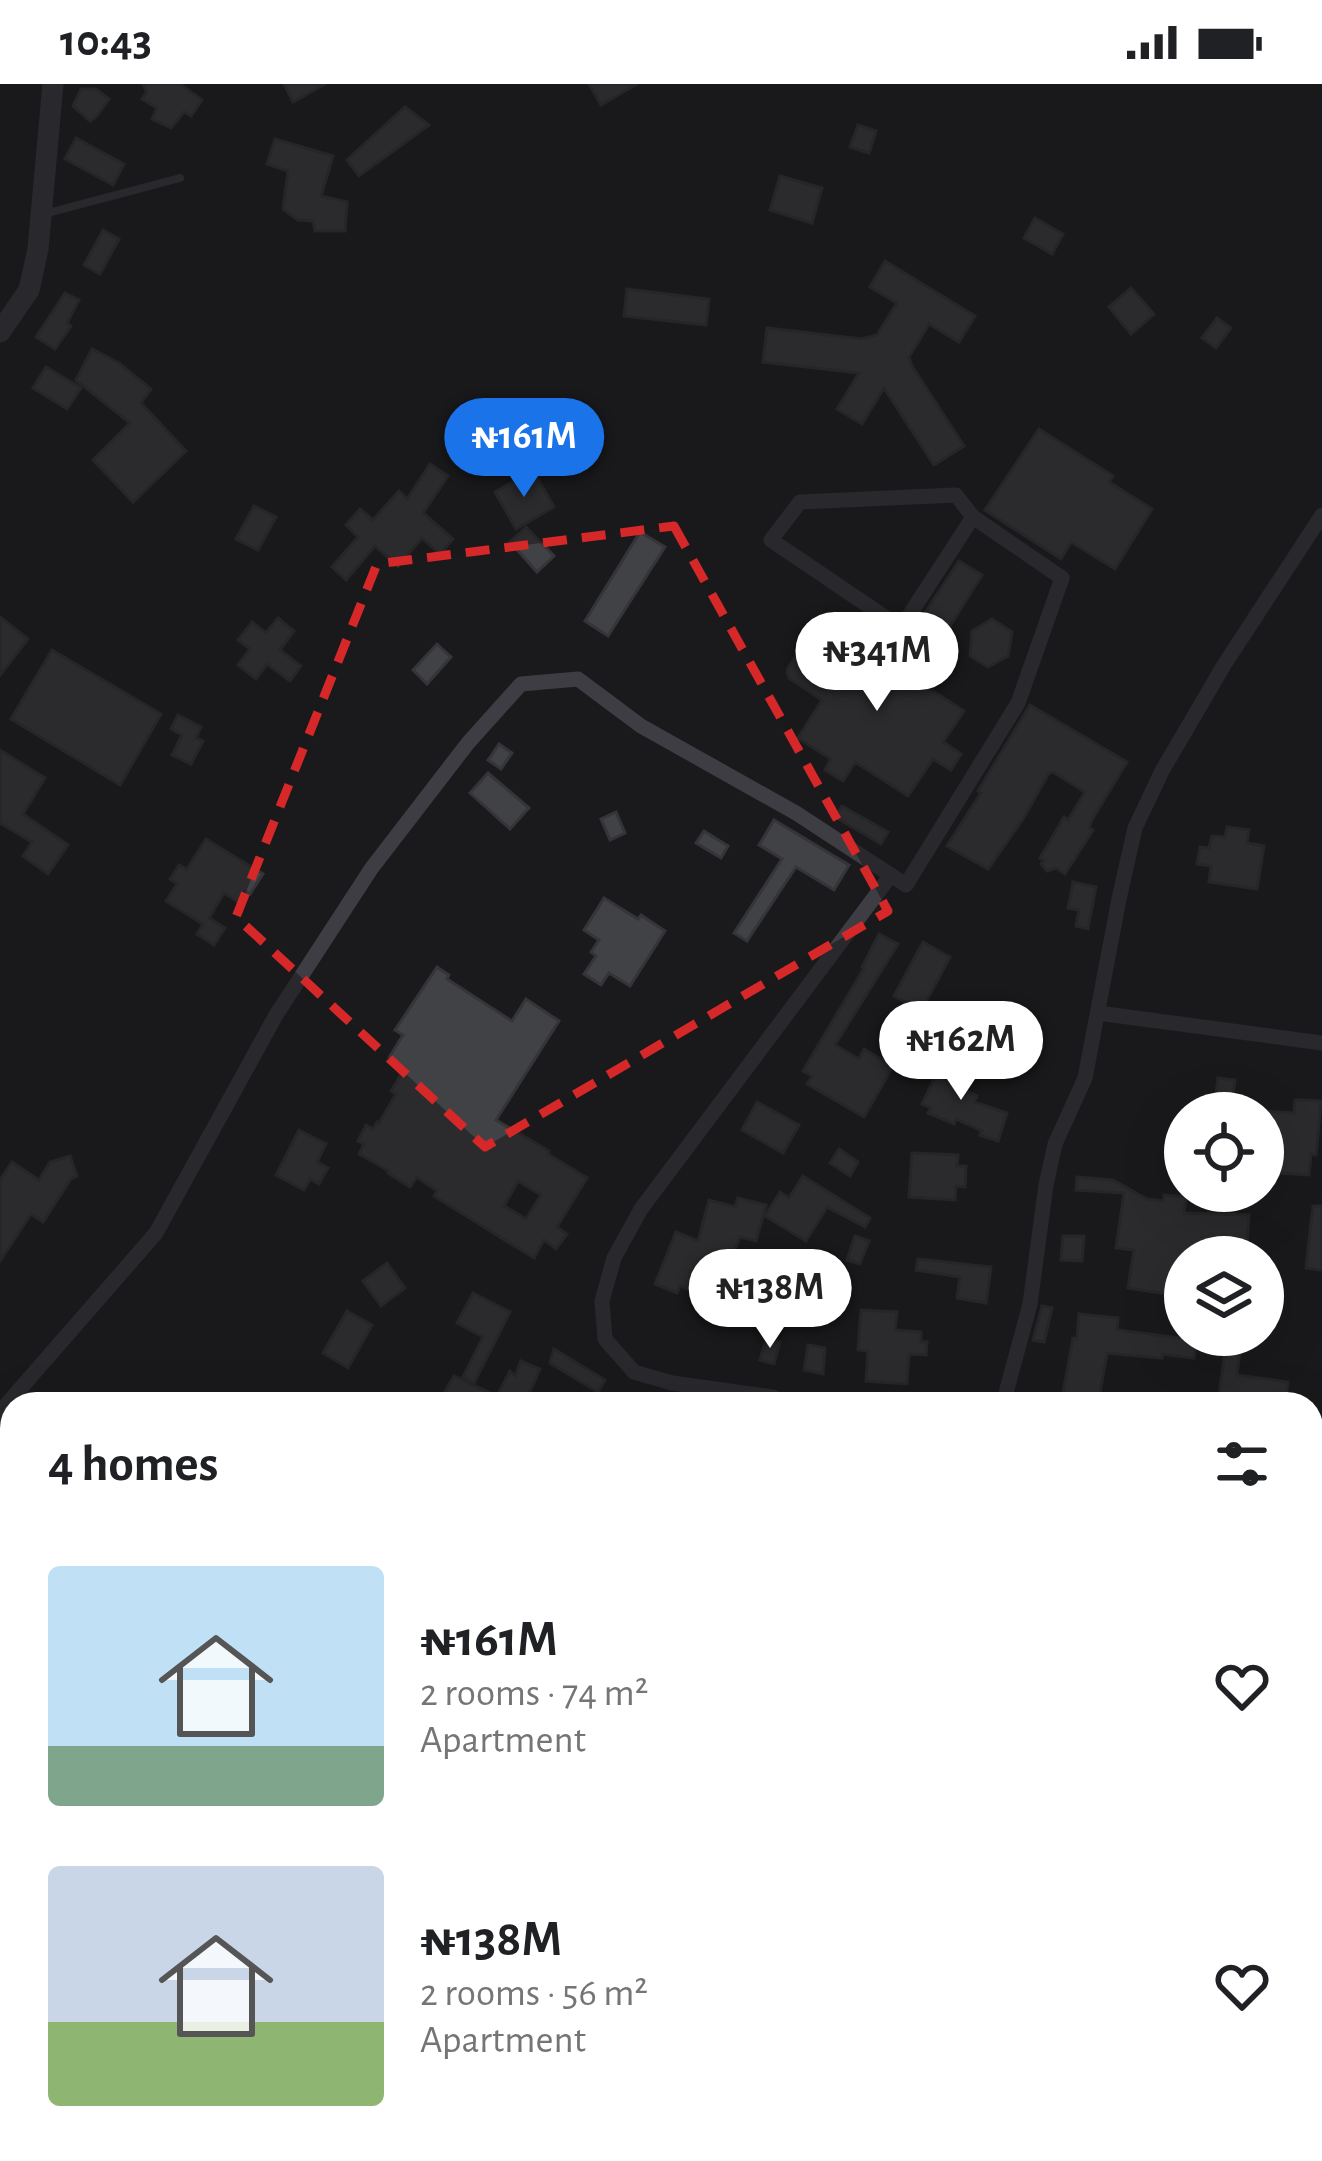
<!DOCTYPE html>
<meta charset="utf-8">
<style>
body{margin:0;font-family:"Alegreya Sans",sans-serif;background:#f2f2f2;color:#202124;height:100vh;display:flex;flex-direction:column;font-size:45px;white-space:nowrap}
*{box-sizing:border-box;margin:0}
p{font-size:39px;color:#757577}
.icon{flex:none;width:66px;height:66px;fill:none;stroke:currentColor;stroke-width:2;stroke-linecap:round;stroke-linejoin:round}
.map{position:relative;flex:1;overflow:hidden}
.drawer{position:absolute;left:0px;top:1308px;width:1323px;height:771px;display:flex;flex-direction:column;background:#fff;border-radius:36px 36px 0 0;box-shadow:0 12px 48px #0002}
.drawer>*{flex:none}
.tools{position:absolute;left:1164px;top:1008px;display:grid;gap:24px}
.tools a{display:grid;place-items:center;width:120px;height:120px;border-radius:50%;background:#fff;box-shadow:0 12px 48px #0002;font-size:60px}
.price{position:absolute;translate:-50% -102px;padding:0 27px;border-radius:42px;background:#fff;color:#222;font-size:39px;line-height:78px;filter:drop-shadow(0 3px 6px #0008)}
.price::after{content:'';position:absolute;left:50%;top:72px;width:36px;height:27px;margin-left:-18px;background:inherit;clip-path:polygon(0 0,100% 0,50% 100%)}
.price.selected{background:#1a73e8;color:#fff}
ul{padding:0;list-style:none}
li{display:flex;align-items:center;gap:36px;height:300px;padding:0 48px}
li span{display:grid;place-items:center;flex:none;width:336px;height:240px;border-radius:12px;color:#555}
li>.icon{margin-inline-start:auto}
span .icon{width:144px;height:144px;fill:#fffc;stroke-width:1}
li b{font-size:51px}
h2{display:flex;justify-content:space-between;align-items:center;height:144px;padding:0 48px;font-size:51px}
.status{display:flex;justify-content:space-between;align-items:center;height:84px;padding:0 60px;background:#fff;direction:ltr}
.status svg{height:33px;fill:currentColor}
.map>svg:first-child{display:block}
</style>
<div class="status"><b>10:43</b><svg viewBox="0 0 49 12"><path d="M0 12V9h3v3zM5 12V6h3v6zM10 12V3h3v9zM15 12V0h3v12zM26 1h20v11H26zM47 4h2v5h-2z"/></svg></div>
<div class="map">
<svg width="1322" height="2077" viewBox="0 0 1322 2077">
<rect width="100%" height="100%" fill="#1a1a1c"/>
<!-- building -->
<g fill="#414246" stroke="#353438" stroke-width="3" fill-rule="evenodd">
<polygon points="143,0 180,0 202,16 191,32 184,28 171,44 152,35 157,24 142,15 147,8"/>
<polygon points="284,0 325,0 293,18"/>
<polygon points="589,0 637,0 601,21"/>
<polygon points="81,5 96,5 109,15 97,32 90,37 73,22"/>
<polygon points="405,23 429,41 359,92 347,76"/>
<polygon points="858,41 876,47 869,69 850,63"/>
<polygon points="76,54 124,80 113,101 65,75"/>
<polygon points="275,55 333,72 321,112 347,118 345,147 315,147 313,137 298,136 283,125 288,87 267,80"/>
<polygon points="780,92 822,104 812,139 770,126"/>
<polygon points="1035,134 1063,150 1052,170 1024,154"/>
<polygon points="103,146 119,155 100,190 84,181"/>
<polygon points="885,177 975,232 959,258 929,240 909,273 912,282 964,362 934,381 884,304 862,340 837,325 859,289 763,278 767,244 862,255 877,251 897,219 870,203"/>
<polygon points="1131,204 1154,230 1131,250 1109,223"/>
<polygon points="627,205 709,215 706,241 624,232"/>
<polygon points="65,209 79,216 67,239 71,242 55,265 36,253"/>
<polygon points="1217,234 1231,244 1216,264 1202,254"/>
<polygon points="92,265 119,279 151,305 141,319 186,367 133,418 93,376 130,339 76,296"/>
<polygon points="46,283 81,304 67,325 33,304"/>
<polygon points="1039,345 1113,392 1109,398 1152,425 1115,485 1071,458 1061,475 985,426"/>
<polygon points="430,380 448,392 423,429 453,455 440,470 422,454 398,482 375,462 346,496 332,483 358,453 346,441 360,425 373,436 399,407 407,415"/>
<polygon points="533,386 554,423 516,445 495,408"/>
<polygon points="254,422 276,433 258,466 236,455"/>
<polygon points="526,443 554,472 537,488 510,458"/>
<polygon points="640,448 665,463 608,552 585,537"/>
<polygon points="959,477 982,491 943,553 919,538"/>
<polygon points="0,533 28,555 0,591"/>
<polygon points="278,534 294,547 280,566 301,582 290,597 267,580 256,595 238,581 250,565 238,556 252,538 266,549"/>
<polygon points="992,535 1012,548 1008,572 988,583 970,572 972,547"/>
<polygon points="873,543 924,572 911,593 964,627 943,658 961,670 951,686 933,675 908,712 855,678 843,697 825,686 831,675 798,654 822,616 789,594 787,586 798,568 809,568 827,579 835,604"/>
<polygon points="437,560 451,573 427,600 413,586"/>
<polygon points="52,566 161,630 120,701 11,635"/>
<polygon points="1030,621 1127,678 1093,734 1089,744 1093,746 1065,790 1056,784 1047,787 1041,780 1044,776 1040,774 1064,733 1068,736 1085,708 1053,688 1049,689 1023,735 988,785 947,762 981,709 978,707"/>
<polygon points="178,631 201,643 196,654 203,657 191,680 172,671 182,651 171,645"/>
<polygon points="499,660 512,669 501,685 488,676"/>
<polygon points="0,666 45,694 23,730 68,761 48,790 23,772 32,758 0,739"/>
<polygon points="488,689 529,724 510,745 470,709"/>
<polygon points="842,722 888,748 881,760 835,733"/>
<polygon points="616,728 625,749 610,756 601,735"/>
<polygon points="774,736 849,781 834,806 796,783 747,857 734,849 782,775 759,761"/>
<polygon points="1227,743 1249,746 1247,759 1264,762 1257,805 1209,798 1211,782 1197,780 1200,763 1209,764 1212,752 1225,753"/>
<polygon points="704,747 728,762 721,774 696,759"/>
<polygon points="206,755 263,790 250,810 245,807 238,818 224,809 209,834 225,844 214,861 197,850 203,840 166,817 177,800 170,795 179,781 187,785"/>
<polygon points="1073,798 1096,803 1088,845 1076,842 1079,826 1068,824"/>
<polygon points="604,814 638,835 641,831 665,847 630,902 609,889 601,901 584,890 596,872 591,868 599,856 584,846"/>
<polygon points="879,850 898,860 835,961 859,975 864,965 893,982 864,1033 807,1000 812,992 803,987 864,884 862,883"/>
<polygon points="923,858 950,873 921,927 894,912"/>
<path d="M437,883L449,891L447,895L512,937L526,915L559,937L496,1036L549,1067L548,1070L587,1094L557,1143L567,1150L556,1165L544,1156L534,1174L434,1112L437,1107L417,1093L410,1103L388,1089L389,1087L359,1070L364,1060L358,1057L366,1041L373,1045L377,1038L379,1039L396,1010L391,1007L403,987L387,977L403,951L395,946ZM518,1097L541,1111L526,1135L504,1122Z"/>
<polygon points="908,935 925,944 907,978 889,968"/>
<polygon points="1014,954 1027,959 1018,979 1006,973"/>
<polygon points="943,976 969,988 961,1004 977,1012 974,1018 1007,1029 998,1057 980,1051 982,1047 956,1035 954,1040 928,1029 931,1024 922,1020"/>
<polygon points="1218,994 1235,996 1232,1020 1215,1018"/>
<polygon points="1295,1016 1321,1017 1316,1071 1311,1070 1309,1091 1278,1089 1280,1073 1263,1072 1263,1027 1294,1029"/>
<polygon points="757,1018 799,1041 783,1069 742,1046"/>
<polygon points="299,1046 326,1060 317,1078 328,1084 319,1100 310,1095 304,1106 276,1091"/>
<polygon points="839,1065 858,1078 850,1092 830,1079"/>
<polygon points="912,1069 958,1071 957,1082 966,1082 965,1103 956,1102 955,1116 909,1113"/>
<polygon points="70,1072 77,1092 71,1095 43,1138 31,1130 0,1177 0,1096 12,1078 39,1096 50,1078"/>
<polygon points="803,1092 870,1134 865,1143 827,1123 806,1157 765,1132 780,1108 789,1114"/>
<polygon points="1077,1093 1113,1096 1147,1115 1163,1117 1164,1111 1186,1113 1184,1129 1249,1131 1246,1173 1222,1173 1222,1169 1191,1167 1190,1173 1185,1173 1185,1213 1128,1204 1134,1166 1116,1164 1124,1109 1076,1106"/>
<polygon points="738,1114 766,1121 756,1157 740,1153 715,1216 680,1202 677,1209 655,1200 676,1148 698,1157 709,1116 735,1123"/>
<polygon points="1313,1122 1322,1122 1322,1186 1306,1184"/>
<polygon points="855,1152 869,1157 860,1180 847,1176"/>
<polygon points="1063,1152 1084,1152 1082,1177 1061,1176"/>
<polygon points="918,1175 991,1183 986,1219 957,1214 960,1193 916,1186"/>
<polygon points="387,1179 405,1204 381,1222 363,1197"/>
<polygon points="473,1209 510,1228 474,1299 463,1293 483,1253 457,1239"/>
<polygon points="1042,1222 1052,1224 1044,1258 1033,1256"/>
<polygon points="861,1226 897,1228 895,1246 921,1248 921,1258 927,1258 926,1271 909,1270 907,1300 866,1297 868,1267 858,1266"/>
<polygon points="347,1227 372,1241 348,1284 323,1269"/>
<polygon points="1079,1230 1118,1234 1117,1246 1196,1256 1194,1274 1162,1270 1162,1274 1107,1269 1098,1320 1061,1320 1073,1254 1077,1255"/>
<polygon points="1201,1251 1242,1251 1237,1291 1288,1298 1285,1320 1219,1312 1225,1266 1199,1263"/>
<polygon points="766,1255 780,1258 774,1280 760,1276"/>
<polygon points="808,1261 825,1264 823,1290 804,1286"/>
<polygon points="554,1265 605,1296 598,1308 550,1279"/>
<polygon points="521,1277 540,1285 524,1320 438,1320 454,1292 497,1312 510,1287 515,1292"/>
</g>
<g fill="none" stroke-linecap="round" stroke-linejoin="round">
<!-- service -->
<polyline stroke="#3d3d43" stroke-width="8" points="44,130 180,94"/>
<!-- minor -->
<g stroke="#3d3d43" stroke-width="15">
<polyline points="1098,929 1322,959"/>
<polyline points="789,1320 773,1313 672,1299 634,1288 605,1255 602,1217 614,1174 641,1125 891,791"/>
<polyline points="1003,1320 1030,1220 1046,1101 1055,1060 1085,994 1119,815 1135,744 1162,687 1224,581 1322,431"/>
<polyline points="0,1328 156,1149 276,931 371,785 468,659 521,600 578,595 641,642 796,729 906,801 1018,619 1062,494 973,433 956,411 800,418 771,456 901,544 973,433"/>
<polyline points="1311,1629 1322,1630"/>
<polyline points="0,1913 12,1947"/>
<polyline points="60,2067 72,2077"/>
<polyline points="363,2077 365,2067"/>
<polyline points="987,2077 990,2067"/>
</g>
<!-- tertiary -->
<polyline stroke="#3d3d43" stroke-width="21" points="0,248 29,206 38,165 53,0"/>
<!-- secondary -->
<g stroke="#494a51" stroke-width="21">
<polyline points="0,1869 12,1871"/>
<polyline points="1174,2067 1233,2077"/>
</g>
</g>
<!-- marked area -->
<path d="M0 0H1322V2077H0ZM674,442L888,827L485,1063L236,833L377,480Z" fill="#1a1a1c" fill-opacity=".55" fill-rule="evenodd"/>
<path fill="none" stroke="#d62828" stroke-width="9" stroke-dasharray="24 15" stroke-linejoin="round" d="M674,442L888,827L485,1063L236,833L377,480Z"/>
</svg>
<div class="tools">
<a><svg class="icon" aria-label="locate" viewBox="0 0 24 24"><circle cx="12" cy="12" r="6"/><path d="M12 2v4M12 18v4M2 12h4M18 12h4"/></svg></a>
<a><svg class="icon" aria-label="layers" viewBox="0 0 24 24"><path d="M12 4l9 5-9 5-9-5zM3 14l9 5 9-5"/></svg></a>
</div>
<b class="price selected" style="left:524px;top:416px">₦161M</b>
<b class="price" style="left:877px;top:630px">₦341M</b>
<b class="price" style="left:961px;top:1019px">₦162M</b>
<b class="price" style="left:770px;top:1267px">₦138M</b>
<section class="drawer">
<h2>4 homes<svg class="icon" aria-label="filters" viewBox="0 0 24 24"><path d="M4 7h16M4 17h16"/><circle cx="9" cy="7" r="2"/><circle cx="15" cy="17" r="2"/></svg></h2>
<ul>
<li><span style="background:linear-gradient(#bfe0f5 75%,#7fa58c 0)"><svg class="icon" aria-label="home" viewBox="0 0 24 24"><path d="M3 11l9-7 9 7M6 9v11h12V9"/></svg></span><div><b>₦161M</b><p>2 rooms · 74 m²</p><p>Apartment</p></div><svg class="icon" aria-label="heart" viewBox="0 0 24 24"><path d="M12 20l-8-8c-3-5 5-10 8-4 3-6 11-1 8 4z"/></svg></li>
<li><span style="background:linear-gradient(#c9d6e8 65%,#8fb573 0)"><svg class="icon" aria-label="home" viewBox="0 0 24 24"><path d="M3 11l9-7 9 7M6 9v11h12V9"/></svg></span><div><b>₦138M</b><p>2 rooms · 56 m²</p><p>Apartment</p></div><svg class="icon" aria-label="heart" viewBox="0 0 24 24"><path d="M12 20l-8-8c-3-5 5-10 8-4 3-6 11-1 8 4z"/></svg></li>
</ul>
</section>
</div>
